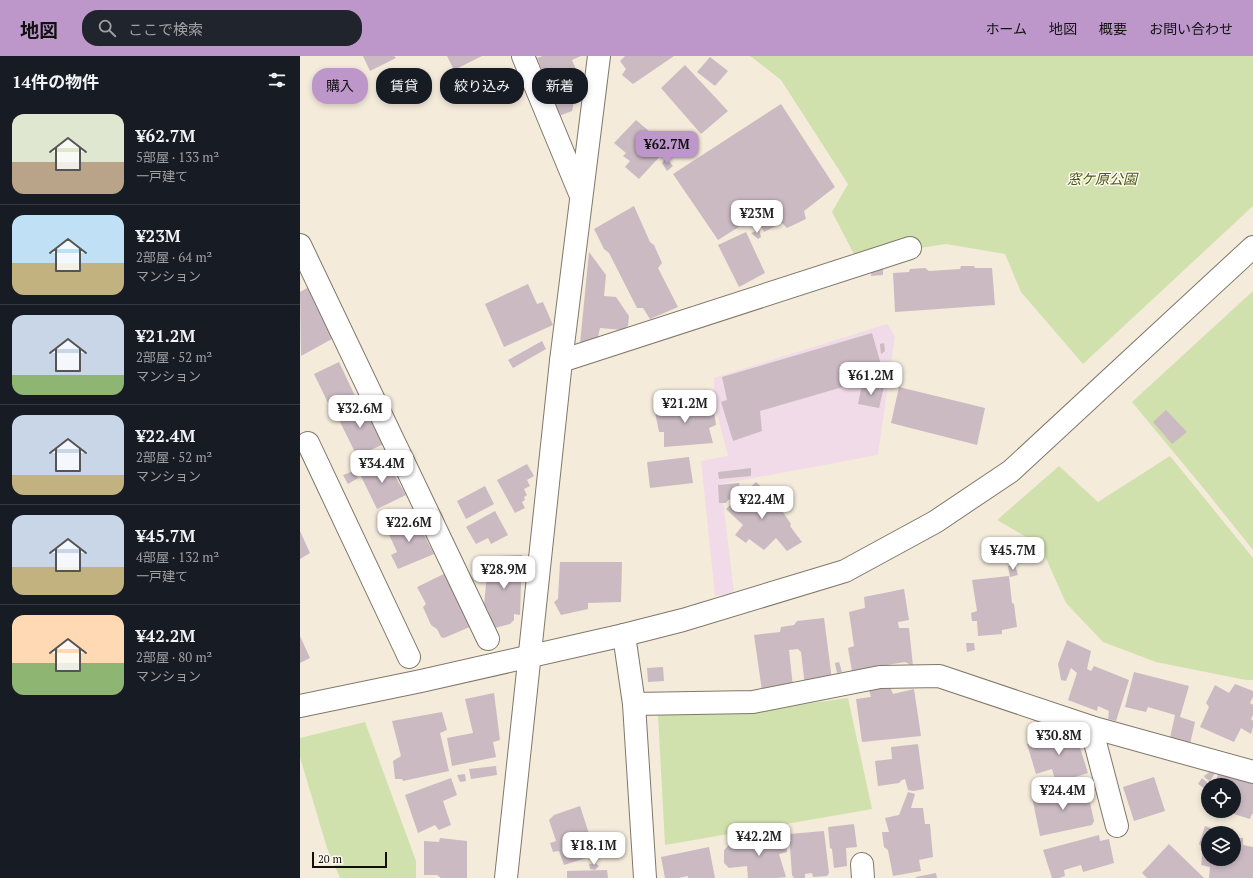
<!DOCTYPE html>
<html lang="ja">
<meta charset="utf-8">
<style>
body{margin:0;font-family:"PT Serif","Noto Sans JP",serif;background:#20242c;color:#f1f3f6;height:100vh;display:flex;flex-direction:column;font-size:15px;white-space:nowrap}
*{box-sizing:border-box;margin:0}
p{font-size:13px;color:#9ea1a6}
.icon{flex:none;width:22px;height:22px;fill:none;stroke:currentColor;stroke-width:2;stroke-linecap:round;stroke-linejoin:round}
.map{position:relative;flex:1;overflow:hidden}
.details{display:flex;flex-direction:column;background:#171b24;width:300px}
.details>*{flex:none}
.banner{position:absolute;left:12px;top:12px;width:380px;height:36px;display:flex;gap:8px}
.buttons{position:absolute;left:901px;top:722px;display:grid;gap:8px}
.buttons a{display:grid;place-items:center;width:40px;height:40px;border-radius:50%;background:#171b24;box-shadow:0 2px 6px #0003;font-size:20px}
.scale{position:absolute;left:12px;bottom:10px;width:75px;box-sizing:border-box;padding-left:4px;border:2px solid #120f0a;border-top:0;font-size:11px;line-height:14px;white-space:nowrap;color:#120f0a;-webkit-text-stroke:3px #fef8ef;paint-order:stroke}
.price{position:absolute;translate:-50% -34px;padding:0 9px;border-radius:8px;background:#fff;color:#222;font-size:13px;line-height:26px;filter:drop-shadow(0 1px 2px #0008)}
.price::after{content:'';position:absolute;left:50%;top:24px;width:12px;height:9px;margin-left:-6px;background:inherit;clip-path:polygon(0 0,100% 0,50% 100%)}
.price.selected{background:#bd97ca;color:#111}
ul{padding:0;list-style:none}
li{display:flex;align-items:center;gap:12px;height:100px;padding:0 12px}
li+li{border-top:1px solid #363941}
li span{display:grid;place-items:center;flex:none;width:112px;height:80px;border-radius:12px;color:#555}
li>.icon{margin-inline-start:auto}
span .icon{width:48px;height:48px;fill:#fffc;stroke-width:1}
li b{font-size:17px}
h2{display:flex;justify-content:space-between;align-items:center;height:48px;padding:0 12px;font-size:17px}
.chip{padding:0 14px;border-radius:16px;background:#171b24;box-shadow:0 2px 6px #0003;font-size:14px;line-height:36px}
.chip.selected{background:#bd97ca;color:#111}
header{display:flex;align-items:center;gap:24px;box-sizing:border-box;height:56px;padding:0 20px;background:#bd97ca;color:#111}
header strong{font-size:19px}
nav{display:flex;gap:22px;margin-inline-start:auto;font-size:14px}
.search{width:280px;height:36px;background:#20242c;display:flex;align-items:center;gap:10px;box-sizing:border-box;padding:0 14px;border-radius:16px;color:#9ea1a6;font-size:15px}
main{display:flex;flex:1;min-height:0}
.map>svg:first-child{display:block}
</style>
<header>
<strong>地図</strong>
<div class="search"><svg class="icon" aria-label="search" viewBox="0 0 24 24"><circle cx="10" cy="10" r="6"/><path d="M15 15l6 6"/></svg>ここで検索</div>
<nav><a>ホーム</a><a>地図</a><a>概要</a><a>お問い合わせ</a></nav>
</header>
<main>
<section class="details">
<h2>14件の物件<svg class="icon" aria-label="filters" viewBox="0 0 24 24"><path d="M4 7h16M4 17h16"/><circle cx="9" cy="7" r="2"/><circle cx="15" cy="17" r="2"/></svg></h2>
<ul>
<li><span style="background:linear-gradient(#dfe7d0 60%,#b9a48a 0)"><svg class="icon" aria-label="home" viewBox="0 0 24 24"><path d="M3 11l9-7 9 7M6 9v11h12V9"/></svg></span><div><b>¥62.7M</b><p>5部屋 · 133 m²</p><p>一戸建て</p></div></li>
<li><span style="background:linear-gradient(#bfe0f5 60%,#c2b280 0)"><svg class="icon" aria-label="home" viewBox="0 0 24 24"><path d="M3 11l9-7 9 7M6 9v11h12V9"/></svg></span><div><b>¥23M</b><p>2部屋 · 64 m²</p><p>マンション</p></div></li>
<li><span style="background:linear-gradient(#c9d6e8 75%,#8fb573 0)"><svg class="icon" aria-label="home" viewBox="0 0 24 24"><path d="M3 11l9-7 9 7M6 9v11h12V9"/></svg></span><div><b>¥21.2M</b><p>2部屋 · 52 m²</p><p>マンション</p></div></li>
<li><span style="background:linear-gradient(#c9d6e8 75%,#c2b280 0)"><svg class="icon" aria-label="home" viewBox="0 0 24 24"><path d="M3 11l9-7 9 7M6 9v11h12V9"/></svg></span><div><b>¥22.4M</b><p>2部屋 · 52 m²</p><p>マンション</p></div></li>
<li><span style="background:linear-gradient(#c9d6e8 65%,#c2b280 0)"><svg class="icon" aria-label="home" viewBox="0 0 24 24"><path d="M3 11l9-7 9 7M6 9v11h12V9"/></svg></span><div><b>¥45.7M</b><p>4部屋 · 132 m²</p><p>一戸建て</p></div></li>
<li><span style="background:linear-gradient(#ffd9b3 60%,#8fb573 0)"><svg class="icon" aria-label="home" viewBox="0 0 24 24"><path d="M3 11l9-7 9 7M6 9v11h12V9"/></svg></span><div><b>¥42.2M</b><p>2部屋 · 80 m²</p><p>マンション</p></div></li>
</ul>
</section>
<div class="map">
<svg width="953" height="822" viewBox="0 0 953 822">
<rect width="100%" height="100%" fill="#f4ebdb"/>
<!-- education -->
<polygon fill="#f1dbe8" points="587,268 595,280 578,399 421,428 434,537 415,540 401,405 428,400 414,346 414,322"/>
<!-- green -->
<g fill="#d1e1ad">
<polygon points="450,0 953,0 953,150 783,308 721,236 705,198 646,188 556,202 532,156 548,128 481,24 453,2"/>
<polygon points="953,235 953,494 905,434 832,346"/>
<polygon points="870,400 953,502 953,624 946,624 856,606 803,586 766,547 740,489 697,464 759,410 798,446"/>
<polygon points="548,642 572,753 365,789 358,659 454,655"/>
<polygon points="65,666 116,805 116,822 40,822 27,792 0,701 0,682"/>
</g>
<!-- building -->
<g fill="#cbbac2">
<polygon points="63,0 94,0 96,2 70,15"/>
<polygon points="147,0 182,0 154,14"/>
<polygon points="243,0 281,0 272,4 278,18 267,22 271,30 269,33 274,45 272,55 259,60 242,22 245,21 237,2"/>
<polygon points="325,0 374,0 333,28 322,19 326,13 320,5"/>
<polygon points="410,1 428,15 415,30 397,16"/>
<polygon points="385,9 428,55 401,78 361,32"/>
<polygon points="481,48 535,131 504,155 506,163 487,172 482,167 464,176 456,160 418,184 373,118"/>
<polygon points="336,64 350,76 343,81 363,97 339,123 325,111 330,105 323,100 326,97 314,87"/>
<polygon points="366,102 373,110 367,115 362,107"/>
<polygon points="334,150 350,186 354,189 362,207 358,212 378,251 350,263 343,252 337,252 309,197 304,193 294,173"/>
<polygon points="459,174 461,181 458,183 451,177"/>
<polygon points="446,176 465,217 439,231 418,189"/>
<polygon points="289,196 306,219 304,240 316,241 329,260 328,270 322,274 300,272 298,281 280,288"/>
<polygon points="661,210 674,210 675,212 692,212 695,249 595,256 593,217 609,216 610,213 625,212 629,215 660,213"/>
<polygon points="572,213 583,213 583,219 571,220"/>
<polygon points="228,228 237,248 243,246 253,269 204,291 185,248"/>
<polygon points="9,231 32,283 1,300 0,236"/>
<polygon points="572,277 584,319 460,355 462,375 433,385 421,346 427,344 422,321"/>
<polygon points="242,285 246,293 213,312 208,304"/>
<polygon points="584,287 585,295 581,298 580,288"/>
<polygon points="39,306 55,340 30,351 14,318"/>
<polygon points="562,329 584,331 579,352 558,348"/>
<polygon points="599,331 685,352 677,389 591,367"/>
<polygon points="62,346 67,358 69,359 84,388 57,400 36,358"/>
<polygon points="392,346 395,351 413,349 416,369 409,372 413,387 364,391 364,376 359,376 354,351"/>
<polygon points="866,354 887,376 872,388 853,366"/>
<polygon points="389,401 393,427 350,432 347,406"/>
<polygon points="85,403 106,439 77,453 59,416"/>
<polygon points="227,408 234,420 227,424 230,430 224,433 227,439 224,441 225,444 222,446 225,452 215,457 197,424"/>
<polygon points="451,412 451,420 419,423 418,416"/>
<polygon points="54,415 58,422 48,428 43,419"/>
<polygon points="456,426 474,443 491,468 490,470 502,486 487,495 476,482 464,494 449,483 446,487 435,479 443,469 426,453"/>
<polygon points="439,427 440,434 435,436 434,442 428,444 426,447 419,447 418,429"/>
<polygon points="185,430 194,448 166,463 157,445"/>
<polygon points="195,455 208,479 191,488 188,482 176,488 166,471"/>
<polygon points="114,460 134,498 98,513 91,499 97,496 87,474"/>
<polygon points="0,475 10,497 0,503"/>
<polygon points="222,499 220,559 214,558 214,564 210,568 191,573 188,554 184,550 188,506 193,508 194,500"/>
<polygon points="260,506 322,506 321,546 288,547 288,553 261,559 254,546 258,543"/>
<polygon points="715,509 718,519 710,521 708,510"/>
<polygon points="146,517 172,570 144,582 141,581 137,573 131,569 123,551 126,548 117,531"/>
<polygon points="709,520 712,547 714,548 717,571 702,574 702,578 678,580 677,565 672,565 671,557 677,555 672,524"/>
<polygon points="604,533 609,564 598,566 599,572 609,572 613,610 605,606 552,615 548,592 554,590 549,556 565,552 564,541"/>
<polygon points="524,562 532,624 505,630 501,596 498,593 489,594 493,631 462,635 454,579 480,576 481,571 494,569 497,565"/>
<polygon points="0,580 10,602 0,607"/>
<polygon points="767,584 791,595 787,613 791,615 794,610 829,624 816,665 808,663 809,655 798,650 797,655 768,644 777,617 771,612 766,625 761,624 758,608"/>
<polygon points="666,587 674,587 675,594 667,596"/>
<polygon points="539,606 542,616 537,617 535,607"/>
<polygon points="363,611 364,625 348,626 347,612"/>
<polygon points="834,616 889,630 880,661 895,666 890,688 870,682 875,659 848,651 846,656 825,651"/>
<polygon points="935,628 953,635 953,641 950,647 953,649 953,659 951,663 953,665 953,671 951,678 941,672 934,686 900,671 909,651 906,647 915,629 929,637"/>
<polygon points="590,631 593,638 614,633 621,680 562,686 556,643 571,641 569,634"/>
<polygon points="194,637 200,684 193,686 196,701 152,710 147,682 173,677 165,643"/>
<polygon points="142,656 147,674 140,677 149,715 103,725 102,723 95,723 93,705 101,700 92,665"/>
<polygon points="774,673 788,717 756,727 752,713 736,718 727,688"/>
<polygon points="618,688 624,733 614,735 608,734 605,723 602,724 599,727 578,730 575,705 592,703 591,691"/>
<polygon points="196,710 197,719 171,723 169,713"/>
<polygon points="911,715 915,717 910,725 905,722 904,720"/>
<polygon points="919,715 953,725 953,758 952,758 950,763 924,755 934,755 934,729 915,729"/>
<polygon points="165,718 166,725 160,726 157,719"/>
<polygon points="854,721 865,755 834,765 823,731"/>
<polygon points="151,722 157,739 143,745 151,769 139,774 135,769 118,777 105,739"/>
<polygon points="902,722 910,729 908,729 905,733 898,728"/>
<polygon points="783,730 785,731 783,736 784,741 789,742 794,765 792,769 740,780 732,741"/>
<polygon points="608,736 615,738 611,752 623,752 625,768 630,768 633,801 619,804 621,815 593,820 588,794 584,791 582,776 589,776 585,762 599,759"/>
<polygon points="280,750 296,799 264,809 259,795 253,796 250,787 256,785 249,764 254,759"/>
<polygon points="554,768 557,791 546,792 547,810 534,812 532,793 530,792 528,771"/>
<polygon points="905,770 927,777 908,777 908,803 934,803 934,782 943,782 943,789 953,791 953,822 909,822 910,811 901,809 903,792 899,788"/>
<polygon points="524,775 529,817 527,820 513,821 512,817 505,818 505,822 494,822 492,819 489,778"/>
<polygon points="485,777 487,796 479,798 486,821 477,822 448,822 447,810 429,812 424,807 424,794 429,789"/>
<polygon points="799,779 800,785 809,783 814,807 783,816 781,809 764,814 765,820 759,822 752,822 743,794"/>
<polygon points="140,782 167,785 167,822 141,822 137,819 124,819 124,785 139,786"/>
<polygon points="869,788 904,822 847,822 842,817"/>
<polygon points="409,791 415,822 388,822 388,820 378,822 365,822 361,801"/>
<polygon points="295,807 299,810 295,814 290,813 289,808"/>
<polygon points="307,814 308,822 267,822 267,815"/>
<polygon points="636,817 637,822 616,822 616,821"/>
</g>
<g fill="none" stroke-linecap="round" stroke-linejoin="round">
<!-- minor casing -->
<g stroke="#7f7769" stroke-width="24">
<g id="minor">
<polyline points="223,0 281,140"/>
<polyline points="0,189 188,583"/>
<polyline points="261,305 610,192"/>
<polyline points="8,387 109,601"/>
<polyline points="324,579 334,648 453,646 580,621 639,620 791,671 953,716"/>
<polyline points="334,648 345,822"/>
<polyline points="0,650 121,625 324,579 383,564 545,515 635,466 711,415 953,191"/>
<polyline points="791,671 817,770"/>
<polyline points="562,808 563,822"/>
<polyline points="206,822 261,305 299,0"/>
</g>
</g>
<!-- minor -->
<use href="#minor" stroke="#fff" stroke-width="22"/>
</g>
<g text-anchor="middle" stroke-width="3" stroke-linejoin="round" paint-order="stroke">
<!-- park labels -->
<g font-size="14" font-style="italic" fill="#495913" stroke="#fef8ef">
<text x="802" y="128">窓ケ原公園</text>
</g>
</g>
</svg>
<div class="buttons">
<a><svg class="icon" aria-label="locate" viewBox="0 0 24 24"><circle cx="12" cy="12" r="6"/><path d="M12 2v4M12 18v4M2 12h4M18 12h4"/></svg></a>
<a><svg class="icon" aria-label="layers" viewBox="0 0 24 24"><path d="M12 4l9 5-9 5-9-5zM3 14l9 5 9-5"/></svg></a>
</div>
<div class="scale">20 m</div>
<b class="price selected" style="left:367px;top:109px">¥62.7M</b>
<b class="price" style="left:457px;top:178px">¥23M</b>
<b class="price" style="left:571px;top:340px">¥61.2M</b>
<b class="price" style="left:385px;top:368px">¥21.2M</b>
<b class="price" style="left:60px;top:373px">¥32.6M</b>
<b class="price" style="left:82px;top:428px">¥34.4M</b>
<b class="price" style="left:462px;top:464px">¥22.4M</b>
<b class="price" style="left:109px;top:487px">¥22.6M</b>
<b class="price" style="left:713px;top:515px">¥45.7M</b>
<b class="price" style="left:204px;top:534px">¥28.9M</b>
<b class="price" style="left:759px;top:700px">¥30.8M</b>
<b class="price" style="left:763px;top:755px">¥24.4M</b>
<b class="price" style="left:459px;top:801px">¥42.2M</b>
<b class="price" style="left:294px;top:810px">¥18.1M</b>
<div class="banner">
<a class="chip selected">購入</a>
<a class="chip">賃貸</a>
<a class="chip">絞り込み</a>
<a class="chip">新着</a>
</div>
</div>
</main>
